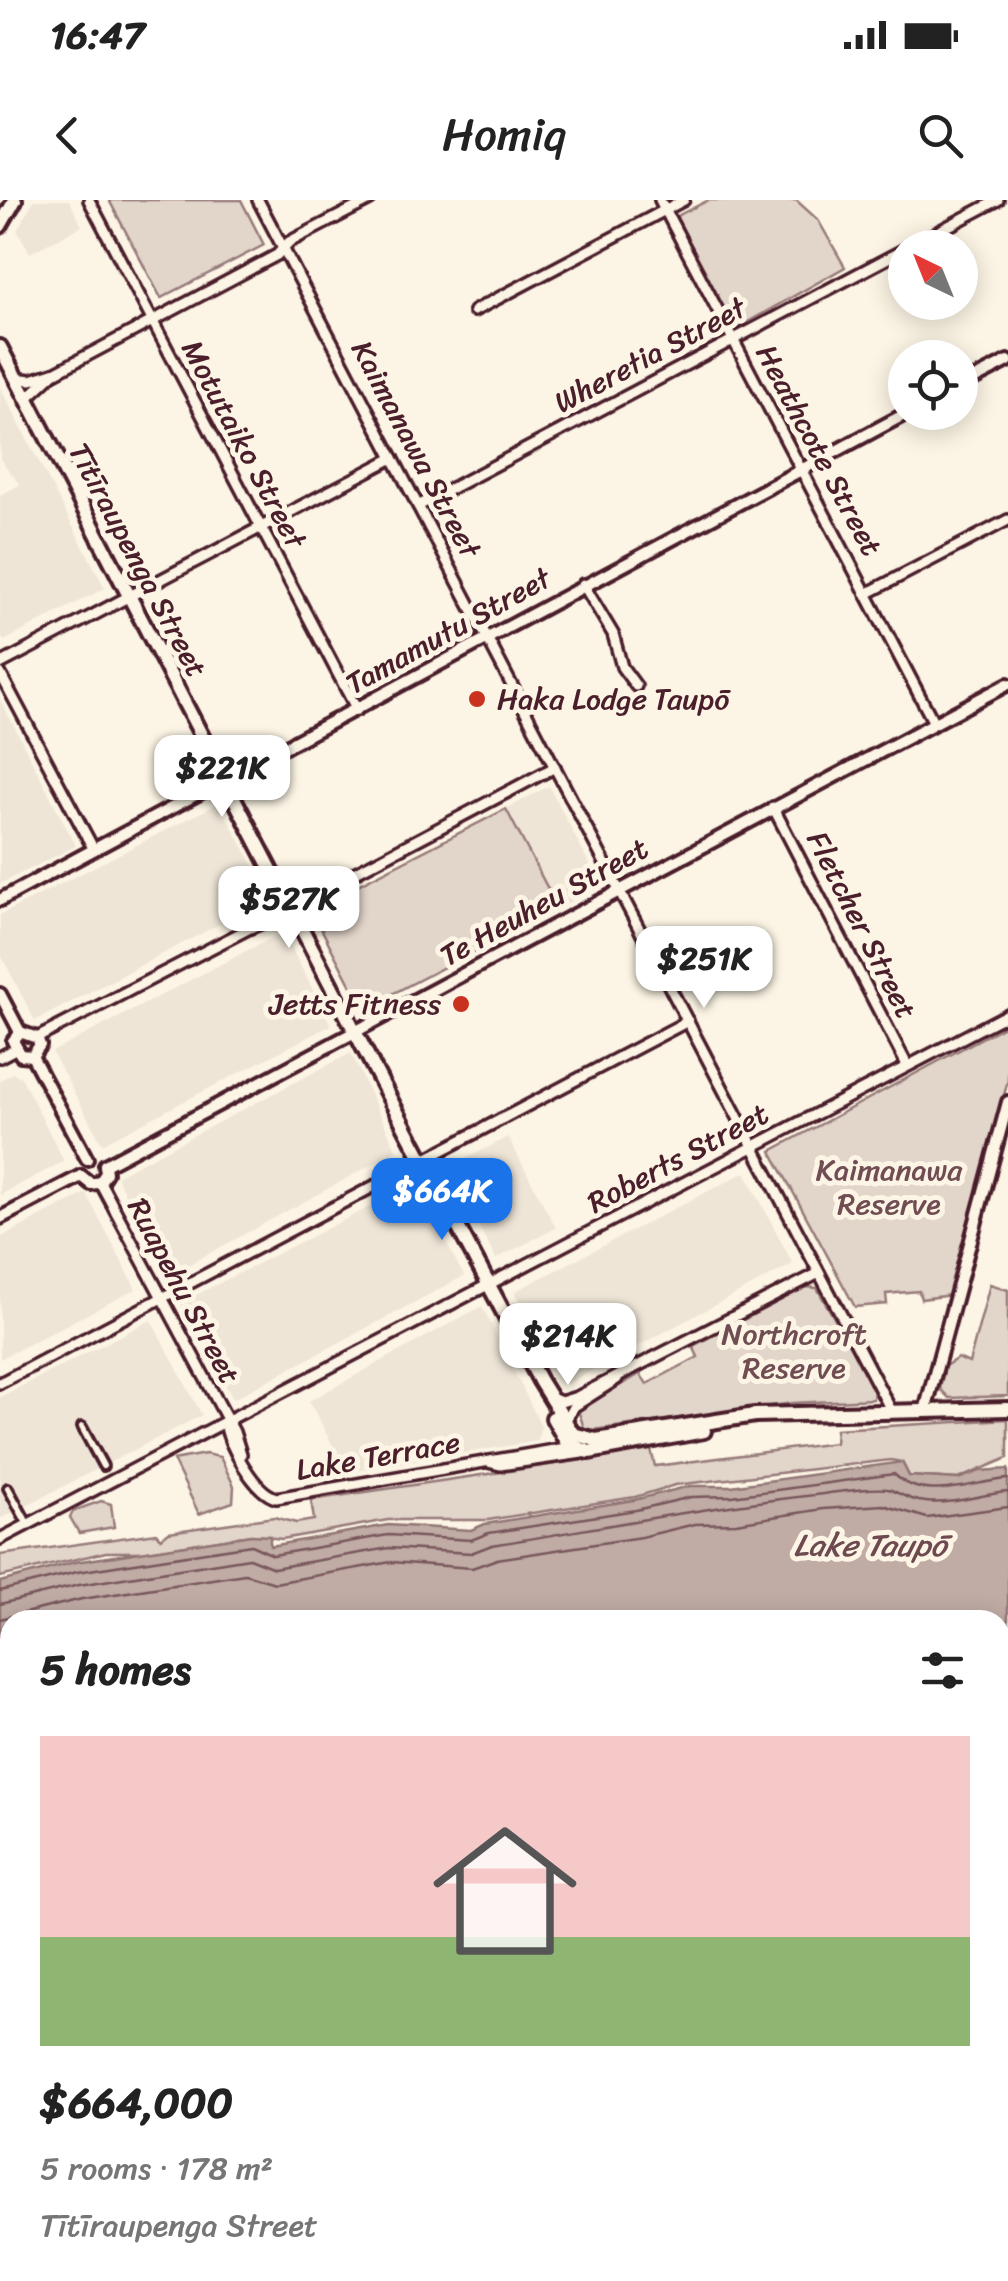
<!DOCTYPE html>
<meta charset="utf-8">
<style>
body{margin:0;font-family:Sriracha,sans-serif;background:#f2f2f2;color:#222;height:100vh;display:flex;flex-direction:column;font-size:38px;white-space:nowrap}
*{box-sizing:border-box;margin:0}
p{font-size:32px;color:#767676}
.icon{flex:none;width:55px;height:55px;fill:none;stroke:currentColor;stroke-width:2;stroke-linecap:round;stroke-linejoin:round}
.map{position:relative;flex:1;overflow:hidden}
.sheet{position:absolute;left:0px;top:1410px;width:1010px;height:672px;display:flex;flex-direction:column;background:#fff;border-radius:30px 30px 0 0;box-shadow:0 5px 25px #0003}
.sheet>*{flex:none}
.needle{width:65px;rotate:317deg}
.fabs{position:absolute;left:888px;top:30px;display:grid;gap:20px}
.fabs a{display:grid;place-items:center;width:90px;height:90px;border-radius:50%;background:#fff;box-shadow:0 5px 25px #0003;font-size:50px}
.price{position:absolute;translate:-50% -85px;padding:0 22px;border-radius:20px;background:#fff;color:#222;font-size:32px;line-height:65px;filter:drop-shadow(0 2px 5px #0008)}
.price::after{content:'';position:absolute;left:50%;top:60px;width:30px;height:22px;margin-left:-15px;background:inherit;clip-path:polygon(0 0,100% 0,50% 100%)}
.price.active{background:#1a73e8;color:#fff}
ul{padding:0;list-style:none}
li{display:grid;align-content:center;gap:20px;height:530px;padding:0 40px}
li span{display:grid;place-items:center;height:310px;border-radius:0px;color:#555}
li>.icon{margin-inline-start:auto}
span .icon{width:180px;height:180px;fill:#fffc;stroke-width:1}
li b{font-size:42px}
h2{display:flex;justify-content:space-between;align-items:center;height:120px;padding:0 40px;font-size:42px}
.status{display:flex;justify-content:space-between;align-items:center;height:70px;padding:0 50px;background:#fff;direction:ltr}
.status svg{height:28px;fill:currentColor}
header{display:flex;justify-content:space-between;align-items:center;height:130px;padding:0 40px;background:#fff;font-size:45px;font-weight:600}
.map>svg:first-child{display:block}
</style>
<div class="status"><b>16:47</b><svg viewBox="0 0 49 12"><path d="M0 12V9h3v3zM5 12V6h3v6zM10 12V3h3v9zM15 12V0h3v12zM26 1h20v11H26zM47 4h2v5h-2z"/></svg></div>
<header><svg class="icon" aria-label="back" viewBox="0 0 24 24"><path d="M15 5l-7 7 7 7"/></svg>Homiq<svg class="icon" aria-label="search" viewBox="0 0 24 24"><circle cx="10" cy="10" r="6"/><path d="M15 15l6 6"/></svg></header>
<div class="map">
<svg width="1008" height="2081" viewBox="0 0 1008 2081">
<rect width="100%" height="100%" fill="#fcf5e5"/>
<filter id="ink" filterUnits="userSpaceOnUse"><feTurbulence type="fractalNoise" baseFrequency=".01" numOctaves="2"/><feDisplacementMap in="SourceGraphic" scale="20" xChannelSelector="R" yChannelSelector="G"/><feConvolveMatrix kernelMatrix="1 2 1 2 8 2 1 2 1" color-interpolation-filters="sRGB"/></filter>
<g filter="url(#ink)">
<!-- built -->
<g fill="#eee5d7">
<polygon points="34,0 69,0 82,26 30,53 17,30"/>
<polygon points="0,187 105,388 4,441 0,433 0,295 20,285 0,259"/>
<polygon points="0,499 76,646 0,684"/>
<polygon points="549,586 601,686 558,708 506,609"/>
<polygon points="219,603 271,697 35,821 0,753 0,715"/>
<polygon points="283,732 331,825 102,944 52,852"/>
<polygon points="351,853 397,951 166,1077 116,976"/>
<polygon points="13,873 21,877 64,961 0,995 0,880"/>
<polygon points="508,937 556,1028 496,1059 448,968"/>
<polygon points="745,972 793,1064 566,1184 514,1092"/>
<polygon points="415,984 464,1076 233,1199 180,1103"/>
<polygon points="86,993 136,1089 0,1159 0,1038"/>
<polygon points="482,1106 541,1226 538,1241 337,1274 333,1246 309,1201"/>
<polygon points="151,1120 202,1215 0,1319 0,1197"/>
</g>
<!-- green -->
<g fill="#e2d5ca" stroke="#967a7a" stroke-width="2.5">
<polygon points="109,0 241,0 264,45 161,98"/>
<polygon points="709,0 796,0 818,20 845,67 739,127 732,124 675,17"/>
<polygon points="506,609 558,708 363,809 311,709"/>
<polygon points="1008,824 1008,880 951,1095 921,1099 919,1091 886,1094 887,1104 855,1107 771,951"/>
<polygon points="990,1084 1008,1090 1008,1196 949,1198 940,1189 945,1166 958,1158 969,1163"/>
<polygon points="806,1087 817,1088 874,1189 873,1199 793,1203 585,1231 578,1210 640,1174 647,1184 698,1157 693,1146"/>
<polygon points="1008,1219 1008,1258 958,1279 909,1276 902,1262 891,1260 675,1285 635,1297 488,1320 388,1320 282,1339 251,1335 143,1352 106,1352 0,1377 0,1355 156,1333 161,1338 169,1332 274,1317 296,1323 314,1320 311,1300 651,1250 655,1266 835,1243 836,1229"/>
<polygon points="205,1254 220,1257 234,1286 233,1302 199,1314 173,1260"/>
<polygon points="101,1301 111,1304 114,1327 79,1333 70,1317 73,1311"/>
</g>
<!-- water -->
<path fill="#c0aca5" stroke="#917474" stroke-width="2.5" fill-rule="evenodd" d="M902,1262L909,1276L958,1279L980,1271L1008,1269V2081H0V1382L75,1362L251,1335L270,1336V1346L388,1325L471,1330L485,1324L634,1300L690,1286H731ZM10,1420H1000V2072H10Z"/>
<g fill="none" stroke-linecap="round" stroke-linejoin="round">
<!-- shore -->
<g stroke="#79575c" stroke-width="2.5">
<path d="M0,1391L77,1372L251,1345L273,1355L388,1335L471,1340L489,1333L636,1310L691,1297L732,1296L894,1274C924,1304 969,1282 1008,1279"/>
<path d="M0,1404L79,1385L249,1358L274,1368L389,1348L471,1353L492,1345C603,1327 712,1306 823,1294C835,1292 883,1286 891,1290C903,1295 911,1301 926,1302C954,1305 980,1294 1008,1292"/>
<polyline points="0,1419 82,1399 245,1374 275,1383 391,1362 472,1368 497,1359 641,1337 695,1324 736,1323 823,1309 883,1305 927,1318 1008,1307"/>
</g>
<!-- pedestrian casing -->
<g stroke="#4a1f2b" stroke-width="14">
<g id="pedestrian">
<polyline points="82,1227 103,1266"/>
<polyline points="8,1288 27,1323"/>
</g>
</g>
<!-- minor casing -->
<g stroke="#4a1f2b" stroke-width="16">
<g id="minor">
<polyline points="89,0 357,510"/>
<polyline points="258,0 892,1212"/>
<polyline points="660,0 934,523"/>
<polyline points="907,48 998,0"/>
<polyline points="474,111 684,0"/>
<polyline points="15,178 31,180 56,172 277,55 289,42 370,0"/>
<polyline points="26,199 54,173"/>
<polyline points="418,306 905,49"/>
<polyline points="583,384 613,434 622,467 636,486"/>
<polyline points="866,394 1008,320"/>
<polyline points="0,464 393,258"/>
<polyline points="0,473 93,648"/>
<polyline points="773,607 907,865"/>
<polyline points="318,692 555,567"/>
<polyline points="264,718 283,693"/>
<polyline points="37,838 250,728 279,716 295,715"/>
<polyline points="0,857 15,849"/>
<polyline points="100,982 234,1232 241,1254"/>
<polyline points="0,1183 688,821"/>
<polyline points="551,1198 561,1202 577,1197 819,1073"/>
<polyline points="565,1222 573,1207 617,1179"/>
<path d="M225,1223C229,1245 254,1292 276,1298L577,1246"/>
<polyline points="488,1262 500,1265 589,1252"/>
<polyline points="0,1339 1008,814"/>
</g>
</g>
<!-- tertiary casing -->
<g stroke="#4a1f2b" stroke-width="18">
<g id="tertiary">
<polyline points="960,186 1008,161"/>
<polyline points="0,700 909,212"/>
<polyline points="0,794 20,832"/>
<polyline points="20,832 37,838 40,845 32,856"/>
<polyline points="20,832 13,841 21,855 32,856"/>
<polyline points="32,856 87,959"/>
<polyline points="105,965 1008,484"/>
<polyline points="81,976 91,984 100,982 106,973 105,965"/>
<polyline points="0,1018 81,976"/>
<polyline points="925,1211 1008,902"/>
</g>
</g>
<!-- secondary casing -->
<g stroke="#4a1f2b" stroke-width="20">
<g id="secondary">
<polyline points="0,26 15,0"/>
<polyline points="0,147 389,897 540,1181 573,1234 596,1240 755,1215 1008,1209"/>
<polyline points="553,1218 567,1243 589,1252 704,1231"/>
</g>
</g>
<!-- pedestrian -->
<use href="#pedestrian" stroke="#fcf5e5" stroke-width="6"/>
<!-- minor -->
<use href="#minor" stroke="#fcf5e5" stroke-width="9"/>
<!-- tertiary -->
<use href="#tertiary" stroke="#fcf5e5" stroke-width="10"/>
<!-- secondary -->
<use href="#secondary" stroke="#fcf5e5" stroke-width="12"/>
</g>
</g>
<!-- markers -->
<g fill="#c8321e" stroke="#fcf5e5" stroke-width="4">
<circle cx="477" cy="499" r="10"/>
<circle cx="461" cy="804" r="10"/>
</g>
<g text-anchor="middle" stroke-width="10" stroke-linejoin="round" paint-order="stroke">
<!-- street labels -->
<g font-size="30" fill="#4a1f2b" stroke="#fcf5e5">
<text transform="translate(650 155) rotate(-28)" y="10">Wheretia Street</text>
<text transform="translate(244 244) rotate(62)" y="10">Motutaiko Street</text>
<text transform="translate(416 249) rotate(62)" y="10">Kaimanawa Street</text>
<text transform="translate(819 250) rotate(62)" y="10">Heathcote Street</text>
<text transform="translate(138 360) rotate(62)" y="10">Tītīraupenga Street</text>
<text transform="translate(448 431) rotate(-29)" y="10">Tamamutu Street</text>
<text transform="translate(544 702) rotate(-29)" y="10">Te Heuheu Street</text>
<text transform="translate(862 725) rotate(63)" y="10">Fletcher Street</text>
<text transform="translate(678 958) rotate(-28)" y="10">Roberts Street</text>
<text transform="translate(184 1091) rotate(62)" y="10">Ruapehu Street</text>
<text transform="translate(378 1256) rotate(-10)" y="10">Lake Terrace</text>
</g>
<!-- poi labels -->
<g font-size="30" fill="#4a1f2b" stroke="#fcf5e5" text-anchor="start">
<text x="497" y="509">Haka Lodge Taupō</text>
<text x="441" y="814" text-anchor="end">Jetts Fitness</text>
</g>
<!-- park labels -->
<g font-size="30" fill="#704c53" stroke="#fcf5e5">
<text x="889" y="980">Kaimanawa<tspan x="889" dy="34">Reserve</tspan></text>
<text x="794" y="1144">Northcroft<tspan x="794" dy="34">Reserve</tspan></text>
</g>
<!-- water labels -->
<g font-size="32" font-style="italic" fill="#6d4950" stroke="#fcf5e5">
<text x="870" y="1356">Lake Taupō</text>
</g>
</g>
</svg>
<div class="fabs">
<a><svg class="needle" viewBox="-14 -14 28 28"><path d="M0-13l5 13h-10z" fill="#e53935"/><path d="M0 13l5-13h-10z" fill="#767676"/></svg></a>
<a><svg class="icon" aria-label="locate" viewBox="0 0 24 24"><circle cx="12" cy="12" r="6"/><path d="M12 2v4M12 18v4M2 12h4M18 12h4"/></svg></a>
</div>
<b class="price" style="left:222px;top:620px">$221K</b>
<b class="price" style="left:289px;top:751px">$527K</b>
<b class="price" style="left:704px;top:811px">$251K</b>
<b class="price active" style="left:442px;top:1043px">$664K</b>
<b class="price" style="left:568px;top:1188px">$214K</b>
<section class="sheet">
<h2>5 homes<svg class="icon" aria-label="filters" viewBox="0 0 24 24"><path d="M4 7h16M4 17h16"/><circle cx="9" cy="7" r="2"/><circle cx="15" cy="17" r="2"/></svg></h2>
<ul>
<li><span style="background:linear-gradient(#f6c9c9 65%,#8fb573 0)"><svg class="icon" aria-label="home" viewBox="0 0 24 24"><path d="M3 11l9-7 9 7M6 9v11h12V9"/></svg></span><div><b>$664,000</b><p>5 rooms · 178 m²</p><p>Tītīraupenga Street</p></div></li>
</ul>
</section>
</div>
